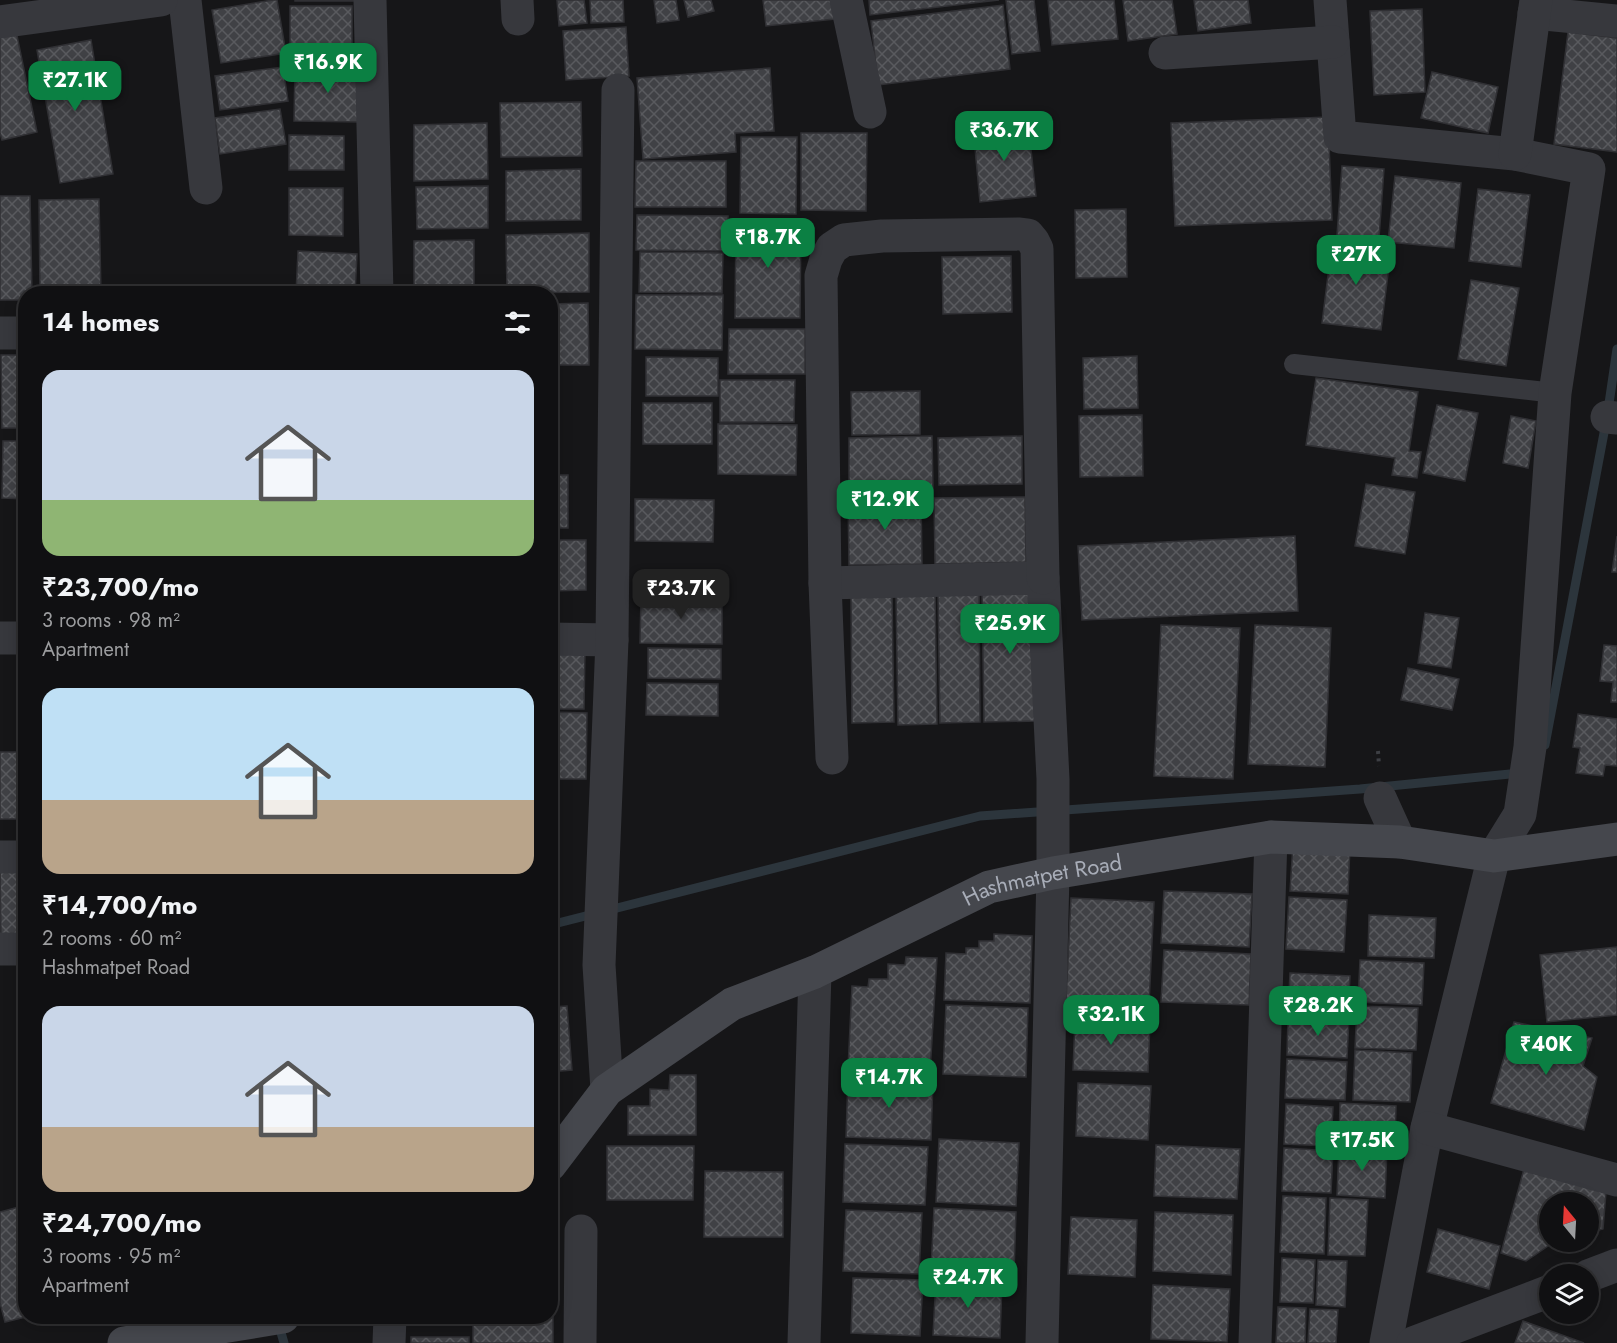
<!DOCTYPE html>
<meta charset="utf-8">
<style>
body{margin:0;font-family:Jost,sans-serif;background:#19191b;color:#f1f3f6;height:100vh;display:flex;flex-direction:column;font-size:22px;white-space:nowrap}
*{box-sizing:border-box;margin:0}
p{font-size:20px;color:#9c9d9f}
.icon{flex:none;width:33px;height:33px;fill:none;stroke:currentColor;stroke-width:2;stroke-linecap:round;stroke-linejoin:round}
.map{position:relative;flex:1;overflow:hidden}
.details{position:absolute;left:18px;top:286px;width:540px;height:1038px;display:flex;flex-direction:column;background:#101012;border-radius:24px;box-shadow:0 3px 15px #0003,0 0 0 2px #303032}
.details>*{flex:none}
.needle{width:39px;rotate:342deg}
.fabs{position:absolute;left:1539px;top:1192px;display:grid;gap:12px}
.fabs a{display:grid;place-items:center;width:60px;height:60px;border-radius:50%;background:#101012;box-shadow:0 3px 15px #0003,0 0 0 2px #303032;font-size:30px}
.price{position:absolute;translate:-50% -51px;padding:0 14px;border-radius:12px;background:#0b8043;color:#fff;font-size:20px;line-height:39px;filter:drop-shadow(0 2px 3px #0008)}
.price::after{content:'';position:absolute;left:50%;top:36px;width:18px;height:14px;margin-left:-9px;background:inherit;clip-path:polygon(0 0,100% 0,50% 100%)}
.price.current{background:#222;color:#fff}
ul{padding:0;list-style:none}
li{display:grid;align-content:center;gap:12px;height:318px;padding:0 24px}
li span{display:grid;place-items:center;height:186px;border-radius:18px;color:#555}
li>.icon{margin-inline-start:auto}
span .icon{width:108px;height:108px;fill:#fffc;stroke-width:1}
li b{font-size:26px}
h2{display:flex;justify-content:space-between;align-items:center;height:72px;padding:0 24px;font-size:26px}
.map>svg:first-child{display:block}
</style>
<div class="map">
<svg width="1617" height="1343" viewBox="0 0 1617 1343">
<defs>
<pattern id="building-cross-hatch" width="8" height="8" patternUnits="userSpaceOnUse" patternTransform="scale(1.5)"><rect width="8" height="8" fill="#404145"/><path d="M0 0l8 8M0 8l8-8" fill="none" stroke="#595a5e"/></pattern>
</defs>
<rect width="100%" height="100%" fill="#161618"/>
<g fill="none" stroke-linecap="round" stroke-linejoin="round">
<!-- stream -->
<g stroke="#2c353c" stroke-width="9">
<polyline points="1545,745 1607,417 1617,349"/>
<polyline points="550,925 980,816 1360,789 1520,773"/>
<polyline points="278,1322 284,1343"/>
</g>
</g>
<!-- building -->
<g fill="url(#building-cross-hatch)" stroke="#303034" stroke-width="1.5">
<polygon points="273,0 277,0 286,53 221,63 212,10"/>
<rect x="295" y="0" width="64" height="1"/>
<polygon points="557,0 584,0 587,23 559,26"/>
<polygon points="590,0 623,0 624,22 591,23"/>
<polygon points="654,0 676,0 679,20 657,23"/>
<polygon points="684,0 711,0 714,11 688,17"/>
<polygon points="763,0 843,0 845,18 766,26"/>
<polygon points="869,0 999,0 870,15"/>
<polygon points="1006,0 1034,0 1040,51 1012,54"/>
<polygon points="1048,0 1114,0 1118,39 1052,45"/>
<polygon points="1123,0 1172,0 1177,34 1128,41"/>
<polygon points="1194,0 1248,0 1251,23 1198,31"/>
<polygon points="1003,5 1010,69 878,85 871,21"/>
<rect x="290" y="6" width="62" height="51"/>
<polygon points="1422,9 1425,92 1374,95 1370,11"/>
<polygon points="626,27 629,76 566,80 563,31"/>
<polygon points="16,31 37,132 2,140 0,133 0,35"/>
<polygon points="1568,32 1617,38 1617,152 1554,144"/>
<polygon points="91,40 113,174 60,183 37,50"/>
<polygon points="361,65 361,122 294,121 295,66"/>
<polygon points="283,67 288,101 220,110 215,76"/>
<polygon points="770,68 774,131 735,133 736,152 643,159 637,78"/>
<polygon points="1432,72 1498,87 1488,133 1421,118"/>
<polygon points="581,102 582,156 501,157 500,103"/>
<polygon points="280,109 286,144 220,154 215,118"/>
<polygon points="1328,117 1332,220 1175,226 1171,123"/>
<polygon points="1028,121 1036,196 980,202 973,127"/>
<polygon points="487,123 488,179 414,181 414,125"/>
<polygon points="801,133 867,133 866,211 801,210"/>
<polygon points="289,135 344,136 344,170 289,170"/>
<polygon points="741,137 797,137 796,214 740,213"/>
<polygon points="636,161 726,161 726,207 635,207"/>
<polygon points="1342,166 1384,169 1379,238 1337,235"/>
<polygon points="581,169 581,220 506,221 506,171"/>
<polygon points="1395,176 1461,183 1454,248 1388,242"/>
<polygon points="488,186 488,228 417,229 416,187"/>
<polygon points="289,188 343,188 343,236 289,235"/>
<polygon points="1478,189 1530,195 1521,267 1469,261"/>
<polygon points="0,196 30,196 32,294 26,294 26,300 0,300"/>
<polygon points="99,199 101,294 40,294 39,200"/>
<polygon points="1126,209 1127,277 1076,278 1075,210"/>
<polygon points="637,215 728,216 727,251 636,250"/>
<polygon points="736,220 801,220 800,318 735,318"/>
<polygon points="589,233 589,292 507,293 506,235"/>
<polygon points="474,240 474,294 414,294 414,241"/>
<polygon points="1332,243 1391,250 1381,330 1322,323"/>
<polygon points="298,251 357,254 355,294 296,294"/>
<polygon points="640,252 723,253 722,293 639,292"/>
<polygon points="1011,256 1012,312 943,314 942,257"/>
<polygon points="1471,280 1519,288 1506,366 1458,359"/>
<polygon points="636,295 723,295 722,350 635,349"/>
<polygon points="588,303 589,365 550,365 550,304"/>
<polygon points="729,329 805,329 805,374 728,374"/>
<polygon points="1,355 26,355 26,428 2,428"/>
<polygon points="1137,356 1138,408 1084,409 1083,358"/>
<polygon points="646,357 718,358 718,396 646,396"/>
<polygon points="1316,378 1418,392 1409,451 1421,452 1417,478 1392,475 1395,458 1306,445"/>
<polygon points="720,380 795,380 794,422 720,422"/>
<polygon points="920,391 920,434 852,435 851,392"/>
<rect x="643" y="403" width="69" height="41"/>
<polygon points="1437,405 1478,413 1465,481 1423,473"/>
<polygon points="1142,415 1143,476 1080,477 1079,416"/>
<polygon points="1511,416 1536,421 1528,468 1503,463"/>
<polygon points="718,424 797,425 796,475 718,474"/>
<polygon points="932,436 933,489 849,490 849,438"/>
<polygon points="1022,436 1022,484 939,485 938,438"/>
<polygon points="3,441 26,441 26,499 2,498"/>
<rect x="550" y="475" width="18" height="53"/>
<polygon points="1366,484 1415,492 1405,554 1355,546"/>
<polygon points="921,496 922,564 849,565 848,498"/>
<polygon points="1025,497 1026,562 935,564 934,498"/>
<polygon points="635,499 714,500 713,542 635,541"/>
<polygon points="1295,536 1298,611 1082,620 1078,546"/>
<polygon points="1617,536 1617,572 1612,572"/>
<polygon points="550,540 586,540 586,590 550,591"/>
<polygon points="1036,589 1038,721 984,722 982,590"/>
<polygon points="935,593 937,724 898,725 896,594"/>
<polygon points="979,593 980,722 940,723 938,594"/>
<polygon points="641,596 722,597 722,644 640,643"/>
<polygon points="892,596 894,722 852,723 851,597"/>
<polygon points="1425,613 1459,618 1451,668 1418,663"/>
<polygon points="1161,625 1240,628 1233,779 1154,776"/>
<polygon points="1255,625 1331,628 1325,767 1248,764"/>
<polygon points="1604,645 1617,646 1617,702 1611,702 1613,682 1600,681"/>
<polygon points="550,648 585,648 584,709 550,709"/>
<polygon points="648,648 721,649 721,679 648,678"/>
<polygon points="1408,668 1459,679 1452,710 1401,700"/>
<polygon points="647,683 718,684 718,716 646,715"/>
<polygon points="550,712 587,713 586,779 550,779"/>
<polygon points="1578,714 1617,719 1617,766 1605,765 1603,776 1576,773 1580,748 1573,747"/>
<rect x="0" y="752" width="26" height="67"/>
<polygon points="1293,844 1350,846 1348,894 1290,891"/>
<polygon points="26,864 26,938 1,939 0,865"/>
<polygon points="1164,891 1252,894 1249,947 1161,943"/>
<polygon points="1289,897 1347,900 1344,952 1286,949"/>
<polygon points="1071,898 1154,902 1149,1004 1066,1001"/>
<polygon points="1369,915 1436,918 1434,958 1368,956"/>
<polygon points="994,934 1032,936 1030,1003 944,1000 946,953 966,954 966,948 979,948 979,941 994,941"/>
<polygon points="1617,947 1617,1015 1547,1022 1540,955"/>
<polygon points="1164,950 1251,954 1249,1005 1161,1002"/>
<polygon points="906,957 937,958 930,1072 848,1068 852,986 868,987 869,979 888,979 888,964 905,965"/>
<polygon points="1360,960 1424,963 1422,1005 1358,1002"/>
<polygon points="1290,973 1350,976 1348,1015 1288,1013"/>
<polygon points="946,1005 1028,1008 1026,1077 943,1074"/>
<polygon points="567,1006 572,1070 550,1072 550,1007"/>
<polygon points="1357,1006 1418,1008 1416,1050 1355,1048"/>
<polygon points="1288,1017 1349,1019 1347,1058 1287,1055"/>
<polygon points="1075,1020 1150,1023 1148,1072 1073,1070"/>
<polygon points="1514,1022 1592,1038 1583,1066 1597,1077 1584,1130 1491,1103"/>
<polygon points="1355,1050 1412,1053 1410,1102 1353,1100"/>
<polygon points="1287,1059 1347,1062 1345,1100 1285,1098"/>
<polygon points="670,1075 696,1075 696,1135 628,1135 628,1106 650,1106 650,1089 669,1090"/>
<polygon points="848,1077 933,1081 931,1140 846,1137"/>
<polygon points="1078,1083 1151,1086 1148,1140 1076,1136"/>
<polygon points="1340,1103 1396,1106 1395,1145 1339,1143"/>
<polygon points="1286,1104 1333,1107 1331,1146 1284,1144"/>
<polygon points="939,1139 1019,1143 1016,1206 936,1202"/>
<polygon points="845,1144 928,1147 925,1205 843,1202"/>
<polygon points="1156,1145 1240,1149 1237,1199 1154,1196"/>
<polygon points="607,1146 694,1146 693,1200 607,1200"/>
<polygon points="1339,1147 1387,1149 1385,1198 1337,1195"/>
<polygon points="1284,1148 1333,1151 1331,1193 1282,1191"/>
<polygon points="1524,1169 1606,1192 1603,1229 1588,1233 1588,1203 1550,1203 1550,1242 1554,1242 1526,1261 1501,1253"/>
<polygon points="705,1171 783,1172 783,1237 704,1237"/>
<polygon points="1283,1196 1326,1198 1324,1254 1280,1252"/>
<polygon points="1330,1198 1368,1200 1365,1256 1328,1255"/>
<polygon points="26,1205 26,1317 5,1322 0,1303 0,1212"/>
<polygon points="934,1208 1016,1212 1014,1273 931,1270"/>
<polygon points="846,1210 922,1213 919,1274 843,1271"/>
<polygon points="1155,1212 1233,1215 1231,1275 1153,1271"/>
<polygon points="1071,1217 1137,1220 1135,1277 1068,1274"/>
<polygon points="1438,1229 1500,1246 1489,1289 1427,1272"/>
<polygon points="1282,1258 1315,1260 1313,1303 1280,1302"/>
<polygon points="1318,1260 1347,1261 1345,1307 1316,1305"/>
<polygon points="853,1278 923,1280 920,1336 851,1333"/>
<polygon points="936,1279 1002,1283 1000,1338 933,1335"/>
<polygon points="1153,1285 1230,1289 1227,1342 1151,1339"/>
<polygon points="1278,1307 1306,1308 1305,1343 1276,1343"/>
<polygon points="1310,1309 1338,1310 1336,1343 1308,1343"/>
<polygon points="550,1314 553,1314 553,1343 473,1343 473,1317 550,1317"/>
<polygon points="1523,1321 1584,1343 1515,1343"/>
<rect x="411" y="1337" width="58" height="6"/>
</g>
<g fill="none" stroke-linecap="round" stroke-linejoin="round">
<!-- path -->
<polyline stroke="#3d3f44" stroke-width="4" stroke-dasharray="3 4.5" stroke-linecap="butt" points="1378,751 1379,766"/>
<!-- service -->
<polyline stroke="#37383d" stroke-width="20" points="1294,364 1555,393"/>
<!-- minor -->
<g stroke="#37383d" stroke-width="33">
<polyline points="185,0 206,188"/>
<polyline points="370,0 377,294"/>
<polyline points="517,0 518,19"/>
<polyline points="846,0 870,112"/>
<polyline points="1330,0 1340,137 1515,154 1589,169 1555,393 1530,747 1520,814 1494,856 1427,1128 1386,1343"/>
<polyline points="1534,13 1617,21"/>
<polyline points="0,22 161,0"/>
<polyline points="1165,53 1333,42"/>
<polyline points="1515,154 1536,0"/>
<polyline points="0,333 26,333"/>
<polyline points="1607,417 1617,418"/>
<polyline points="825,583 1043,578 1053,779 1053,873 1042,1343"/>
<polyline points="0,638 26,638"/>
<polyline points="550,639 612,640"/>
<polyline points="832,758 825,583 821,276 826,259 832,248 844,240 882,236 1020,234 1028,235 1033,241 1037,249 1043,578"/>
<polyline points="1380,798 1400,842"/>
<polyline points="0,857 26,857"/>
<polyline points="0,949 26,949"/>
<polyline points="607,1090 599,965 612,640 618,90"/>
<polyline points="1427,1128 1617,1180"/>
<polyline points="1588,1276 1617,1265"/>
<polyline points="389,1343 390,1317"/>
<polyline points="580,1343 581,1231"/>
<polyline points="804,1343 815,972"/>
<polyline points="1255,1343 1271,837"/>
<polyline points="1413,1343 1550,1291"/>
</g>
<!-- secondary -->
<g stroke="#45474d" stroke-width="33">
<path id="s1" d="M550,1165L607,1090L732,1004L815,972L989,887L1053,873L1271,837L1400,842L1494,856L1617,839"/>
<polyline points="124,1343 283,1317"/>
</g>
</g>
<g text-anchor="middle" stroke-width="4.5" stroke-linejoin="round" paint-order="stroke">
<!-- street labels -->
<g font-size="22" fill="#a8adb8" stroke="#111113">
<text dy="8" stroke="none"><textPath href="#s1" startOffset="582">Hashmatpet Road</textPath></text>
</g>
</g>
</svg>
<div class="fabs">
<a><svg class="needle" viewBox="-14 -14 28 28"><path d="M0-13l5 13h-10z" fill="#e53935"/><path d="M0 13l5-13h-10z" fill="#9c9d9f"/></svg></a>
<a><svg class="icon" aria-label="layers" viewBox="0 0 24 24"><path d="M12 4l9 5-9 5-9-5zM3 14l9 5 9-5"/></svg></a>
</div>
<b class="price" style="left:328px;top:94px">₹16.9K</b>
<b class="price" style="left:75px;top:112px">₹27.1K</b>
<b class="price" style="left:1004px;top:162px">₹36.7K</b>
<b class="price" style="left:768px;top:269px">₹18.7K</b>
<b class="price" style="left:1356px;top:286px">₹27K</b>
<b class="price" style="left:885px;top:531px">₹12.9K</b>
<b class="price current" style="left:681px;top:620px">₹23.7K</b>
<b class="price" style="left:1010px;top:655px">₹25.9K</b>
<b class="price" style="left:1318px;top:1037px">₹28.2K</b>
<b class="price" style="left:1111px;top:1046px">₹32.1K</b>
<b class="price" style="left:1546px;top:1076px">₹40K</b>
<b class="price" style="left:889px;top:1109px">₹14.7K</b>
<b class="price" style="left:1362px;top:1172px">₹17.5K</b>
<b class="price" style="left:968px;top:1309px">₹24.7K</b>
<section class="details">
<h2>14 homes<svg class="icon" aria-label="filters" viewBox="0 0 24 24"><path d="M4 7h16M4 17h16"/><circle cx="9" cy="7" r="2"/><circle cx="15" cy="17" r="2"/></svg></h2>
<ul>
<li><span style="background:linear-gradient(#c9d6e8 70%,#8fb573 0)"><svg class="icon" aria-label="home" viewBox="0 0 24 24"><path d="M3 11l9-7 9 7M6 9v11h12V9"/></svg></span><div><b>₹23,700/mo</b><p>3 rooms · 98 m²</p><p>Apartment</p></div></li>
<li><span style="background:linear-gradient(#bfe0f5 60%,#b9a48a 0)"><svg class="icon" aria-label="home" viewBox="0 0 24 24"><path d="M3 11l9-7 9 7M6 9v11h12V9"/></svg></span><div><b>₹14,700/mo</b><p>2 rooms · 60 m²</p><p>Hashmatpet Road</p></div></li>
<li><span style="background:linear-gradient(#c9d6e8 65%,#b9a48a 0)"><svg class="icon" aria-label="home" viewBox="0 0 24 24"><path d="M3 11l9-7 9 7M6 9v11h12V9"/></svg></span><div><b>₹24,700/mo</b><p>3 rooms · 95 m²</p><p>Apartment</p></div></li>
</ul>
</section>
</div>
